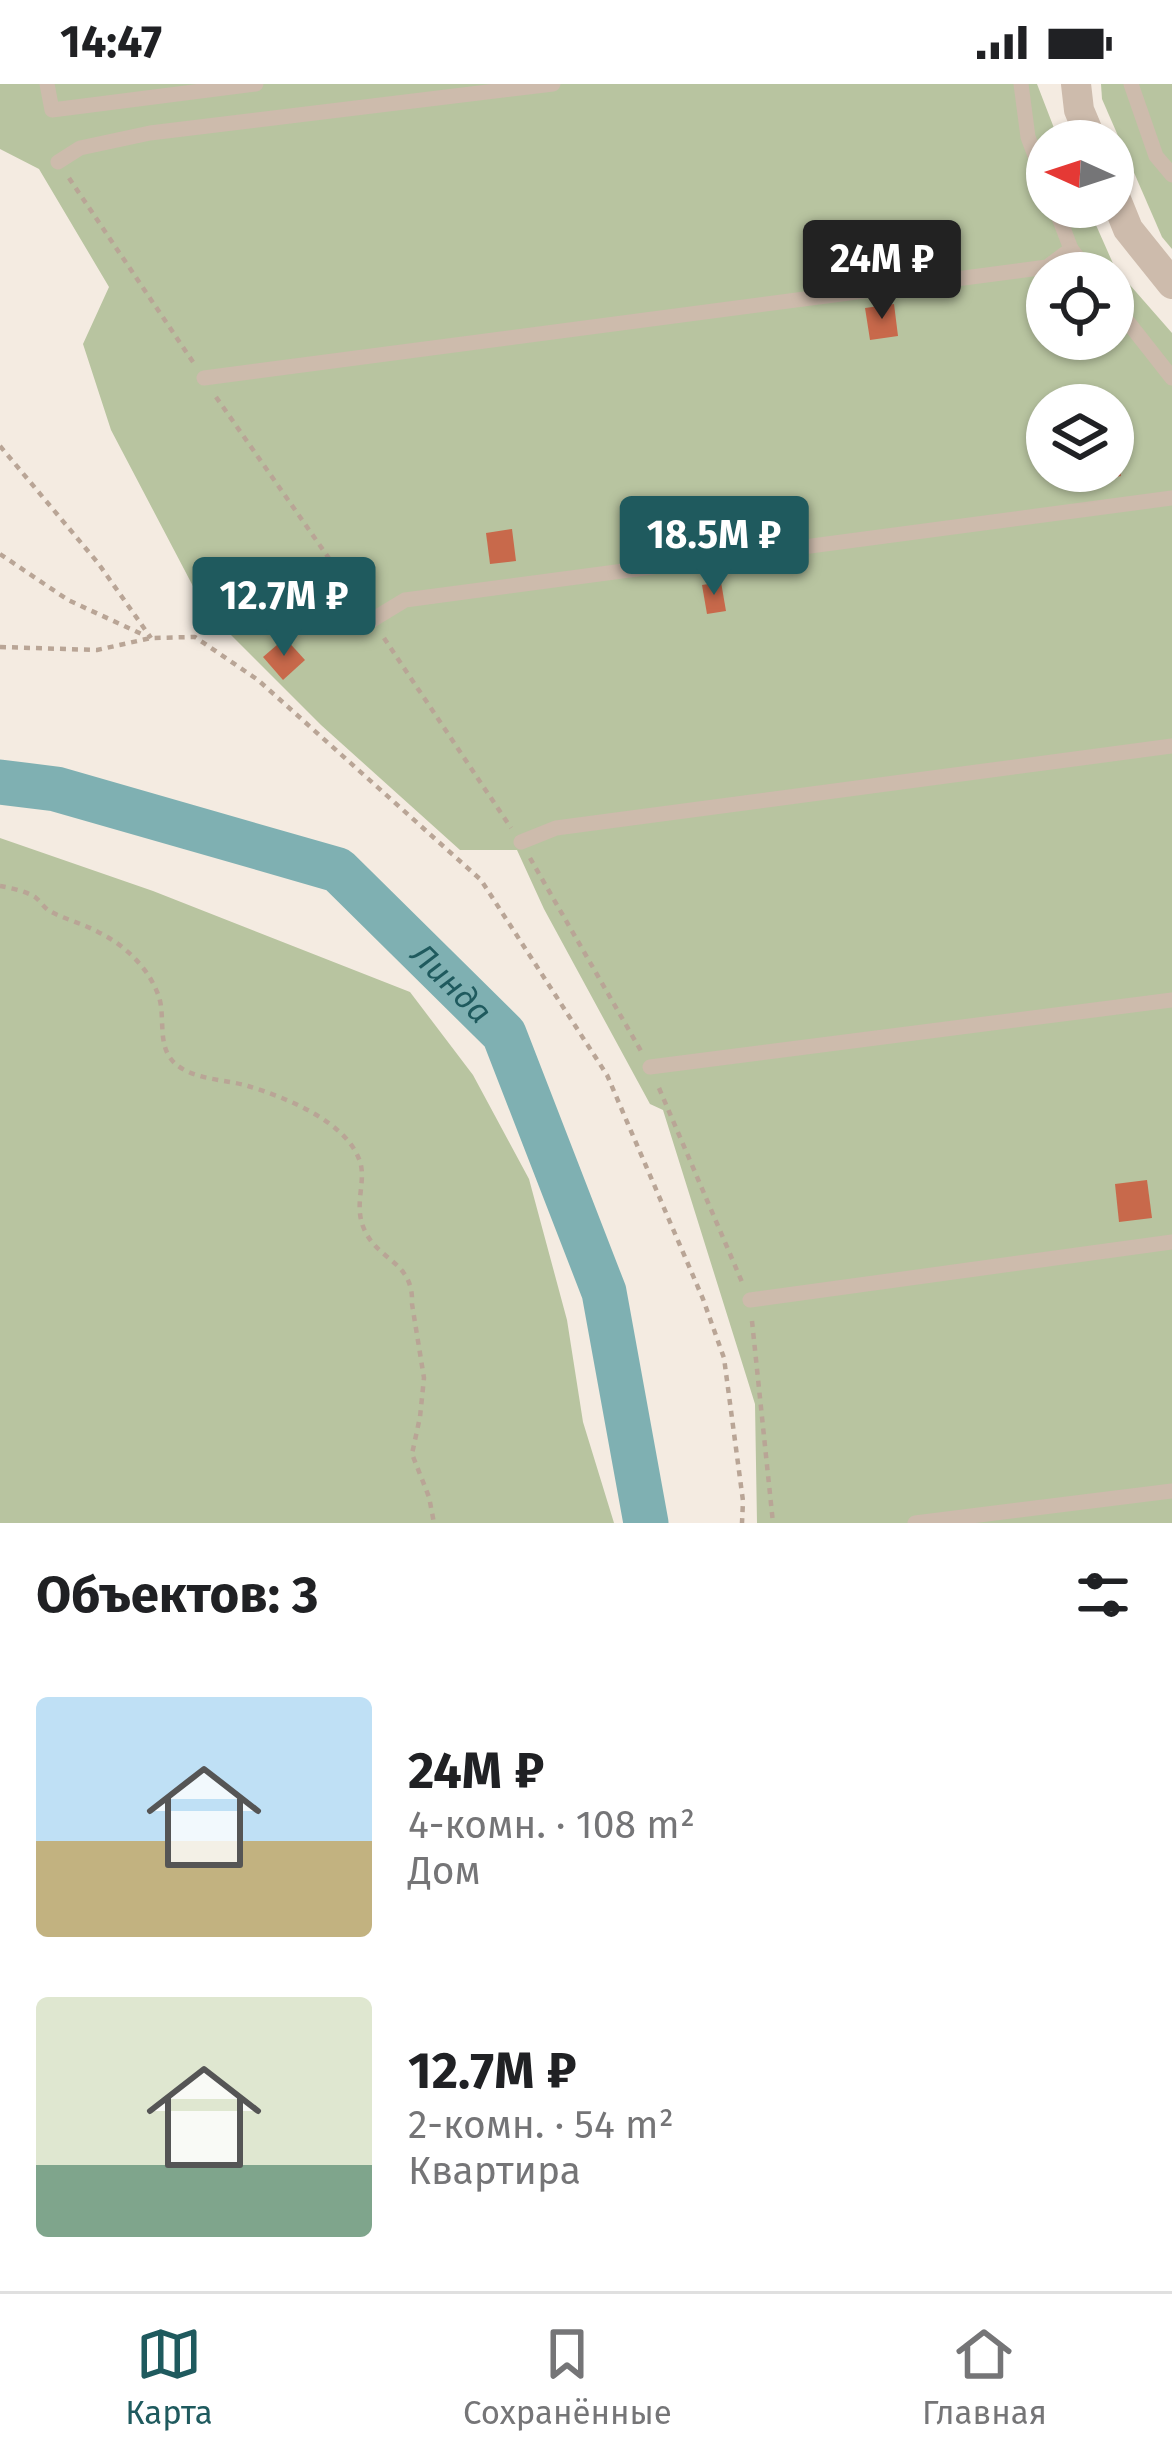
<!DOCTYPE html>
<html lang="ru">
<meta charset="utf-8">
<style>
body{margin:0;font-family:"Fira Sans",sans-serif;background:#f6f6f6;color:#202124;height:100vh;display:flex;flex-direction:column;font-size:45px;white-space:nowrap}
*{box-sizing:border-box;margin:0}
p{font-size:39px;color:#757577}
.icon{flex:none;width:66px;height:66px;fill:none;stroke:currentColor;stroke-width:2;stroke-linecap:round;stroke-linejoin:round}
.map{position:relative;height:1439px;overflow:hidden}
.drawer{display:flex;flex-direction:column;background:#fff;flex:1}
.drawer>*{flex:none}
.needle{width:78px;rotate:273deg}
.buttons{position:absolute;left:1026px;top:36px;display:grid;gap:24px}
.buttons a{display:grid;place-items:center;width:108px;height:108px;border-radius:50%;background:#fff;box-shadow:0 3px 9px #0004;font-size:60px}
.price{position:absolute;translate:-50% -102px;padding:0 27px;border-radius:12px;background:#1f5a5e;color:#fff;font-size:39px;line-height:78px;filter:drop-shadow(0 3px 6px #0008)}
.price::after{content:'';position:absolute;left:50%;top:72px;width:36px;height:27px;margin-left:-18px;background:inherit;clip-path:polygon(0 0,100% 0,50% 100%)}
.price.on{background:#222;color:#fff}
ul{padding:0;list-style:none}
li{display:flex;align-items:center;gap:36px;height:300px;padding:0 36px}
li span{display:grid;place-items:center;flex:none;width:336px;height:240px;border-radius:12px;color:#555}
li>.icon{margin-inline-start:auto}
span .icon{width:144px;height:144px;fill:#fffc;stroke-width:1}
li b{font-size:51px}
h2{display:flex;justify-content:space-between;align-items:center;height:144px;padding:0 36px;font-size:51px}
.status{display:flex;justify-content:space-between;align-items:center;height:84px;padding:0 60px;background:#fff;direction:ltr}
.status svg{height:33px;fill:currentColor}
.tabs{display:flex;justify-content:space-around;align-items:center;height:168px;border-top:3px solid #e0e0e0;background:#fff;font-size:33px;color:#757577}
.tabs a{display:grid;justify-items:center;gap:6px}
.tabs .on{color:#1f5a5e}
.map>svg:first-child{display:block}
</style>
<div class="status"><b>14:47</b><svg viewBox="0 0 49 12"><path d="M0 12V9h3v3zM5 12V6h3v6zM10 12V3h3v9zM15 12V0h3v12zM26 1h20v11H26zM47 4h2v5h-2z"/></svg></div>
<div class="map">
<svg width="1172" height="1439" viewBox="0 0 1172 1439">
<rect width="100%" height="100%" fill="#f4ebe1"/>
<!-- green -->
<g fill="#b8c4a0" fill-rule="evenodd">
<path d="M0,0H1037L1059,57H1047V123H1088L1115,184L1172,249V1439H757L755,1320L663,1026L650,1020L544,825L517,766H460L321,641L205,525L111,346L83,260L109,203L39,85L0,65ZM1047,189H1113V255H1047ZM1047,321H1113V387H1047Z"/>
<polygon points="1101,0 1172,0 1172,165 1162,153 1102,15"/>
<polygon points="0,754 153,807 410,908 473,991 529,1095 567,1236 583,1338 614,1439 0,1439"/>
</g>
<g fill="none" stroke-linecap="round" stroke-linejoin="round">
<!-- river -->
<path stroke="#7fb0b2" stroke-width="45" id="s1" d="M0,698L56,705L338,786L504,950L604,1208L646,1439"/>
</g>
<!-- building -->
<g fill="#c8694b">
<polygon points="894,220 898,252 870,256 865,224"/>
<polygon points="1113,363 1115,363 1121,392 1103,395 1102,387 1113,387"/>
<polygon points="512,445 516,477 490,480 486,449"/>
<polygon points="721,498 726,527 707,530 702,501"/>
<polygon points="285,554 305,576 283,596 263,573"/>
<polygon points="1147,1096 1152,1134 1119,1138 1115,1100"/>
</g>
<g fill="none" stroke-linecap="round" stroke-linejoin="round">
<!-- path -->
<g stroke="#b9a596" stroke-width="4.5" stroke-dasharray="6 6" stroke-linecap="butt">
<polyline points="69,94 193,278"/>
<polyline points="216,313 361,520"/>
<polyline points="0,362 98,479 151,554"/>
<polyline points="0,470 68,516 146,552"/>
<polyline points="384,554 511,744"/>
<polyline points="0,563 97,566 151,554 195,553 258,596 481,796 607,991 703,1215 724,1274 743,1417 742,1439"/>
<polyline points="530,774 641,967"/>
<path d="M0,802C11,804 25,807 35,813C40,817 43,822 48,826C63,835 82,839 98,848C125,861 149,884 159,913C165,932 158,959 171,975C187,996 225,995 248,1002C284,1013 344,1036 359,1075C368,1096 352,1121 365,1147C379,1177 414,1178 412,1220L424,1294L420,1333L412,1370L429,1413L434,1439"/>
<polyline points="659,1004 742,1198"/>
<polyline points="752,1237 773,1439"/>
</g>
<!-- lane -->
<g stroke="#cdbbac" stroke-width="15">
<polyline points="47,0 52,26 256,0"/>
<polyline points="1021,0 1028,53 1047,103"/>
<polyline points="1131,0 1156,72 1172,91"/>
<polyline points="58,78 80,64 150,49 553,0"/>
<polyline points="1055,123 1071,165 1090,189"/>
<polyline points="1113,219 1172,294"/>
<polyline points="204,294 1047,183 1071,165"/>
<polyline points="372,536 405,516 1172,414"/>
<polyline points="521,758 556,744 1172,662"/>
<polyline points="650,983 1172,916"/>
<polyline points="750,1216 1172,1158"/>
<polyline points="915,1439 1172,1407"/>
</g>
<!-- street -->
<g stroke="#cdbbac" stroke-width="30">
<polyline points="1076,0 1079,26 1092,57"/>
<polyline points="1113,108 1128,145 1172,200"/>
</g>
</g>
<g text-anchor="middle" stroke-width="10" stroke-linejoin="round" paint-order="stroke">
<!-- water labels -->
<g font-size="33" font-style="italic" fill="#1f5a5e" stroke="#fbf5ee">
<text dy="12" stroke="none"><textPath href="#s1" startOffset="510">Линда</textPath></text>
</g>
</g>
</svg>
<div class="buttons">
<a><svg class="needle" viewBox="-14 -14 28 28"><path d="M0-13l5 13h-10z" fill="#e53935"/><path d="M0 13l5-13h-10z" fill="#757577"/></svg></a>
<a><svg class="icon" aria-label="locate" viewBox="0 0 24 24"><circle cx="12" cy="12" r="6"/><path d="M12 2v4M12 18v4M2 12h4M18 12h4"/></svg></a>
<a><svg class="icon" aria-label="layers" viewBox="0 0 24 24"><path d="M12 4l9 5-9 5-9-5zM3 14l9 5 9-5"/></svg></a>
</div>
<b class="price on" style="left:882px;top:238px">24M ₽</b>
<b class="price" style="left:714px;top:514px">18.5M ₽</b>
<b class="price" style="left:284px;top:575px">12.7M ₽</b>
</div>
<section class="drawer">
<h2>Объектов: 3<svg class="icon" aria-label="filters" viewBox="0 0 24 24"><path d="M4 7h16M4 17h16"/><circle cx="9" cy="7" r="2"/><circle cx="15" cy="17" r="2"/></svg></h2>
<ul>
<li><span style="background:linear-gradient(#bfe0f5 60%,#c2b280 0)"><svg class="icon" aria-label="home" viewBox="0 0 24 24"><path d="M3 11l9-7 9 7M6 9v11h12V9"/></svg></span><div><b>24M ₽</b><p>4-комн. · 108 m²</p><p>Дом</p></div></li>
<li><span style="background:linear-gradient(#dfe7d0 70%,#7fa58c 0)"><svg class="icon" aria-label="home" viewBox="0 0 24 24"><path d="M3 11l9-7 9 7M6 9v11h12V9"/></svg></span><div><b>12.7M ₽</b><p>2-комн. · 54 m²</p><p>Квартира</p></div></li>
</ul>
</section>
<nav class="tabs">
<a class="on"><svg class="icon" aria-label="map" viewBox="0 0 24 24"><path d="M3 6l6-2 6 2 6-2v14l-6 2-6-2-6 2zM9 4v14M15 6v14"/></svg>Карта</a>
<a><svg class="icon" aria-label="saved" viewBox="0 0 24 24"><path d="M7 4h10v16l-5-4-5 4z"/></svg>Сохранённые</a>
<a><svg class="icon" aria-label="home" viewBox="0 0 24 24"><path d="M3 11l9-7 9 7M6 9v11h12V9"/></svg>Главная</a>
</nav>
